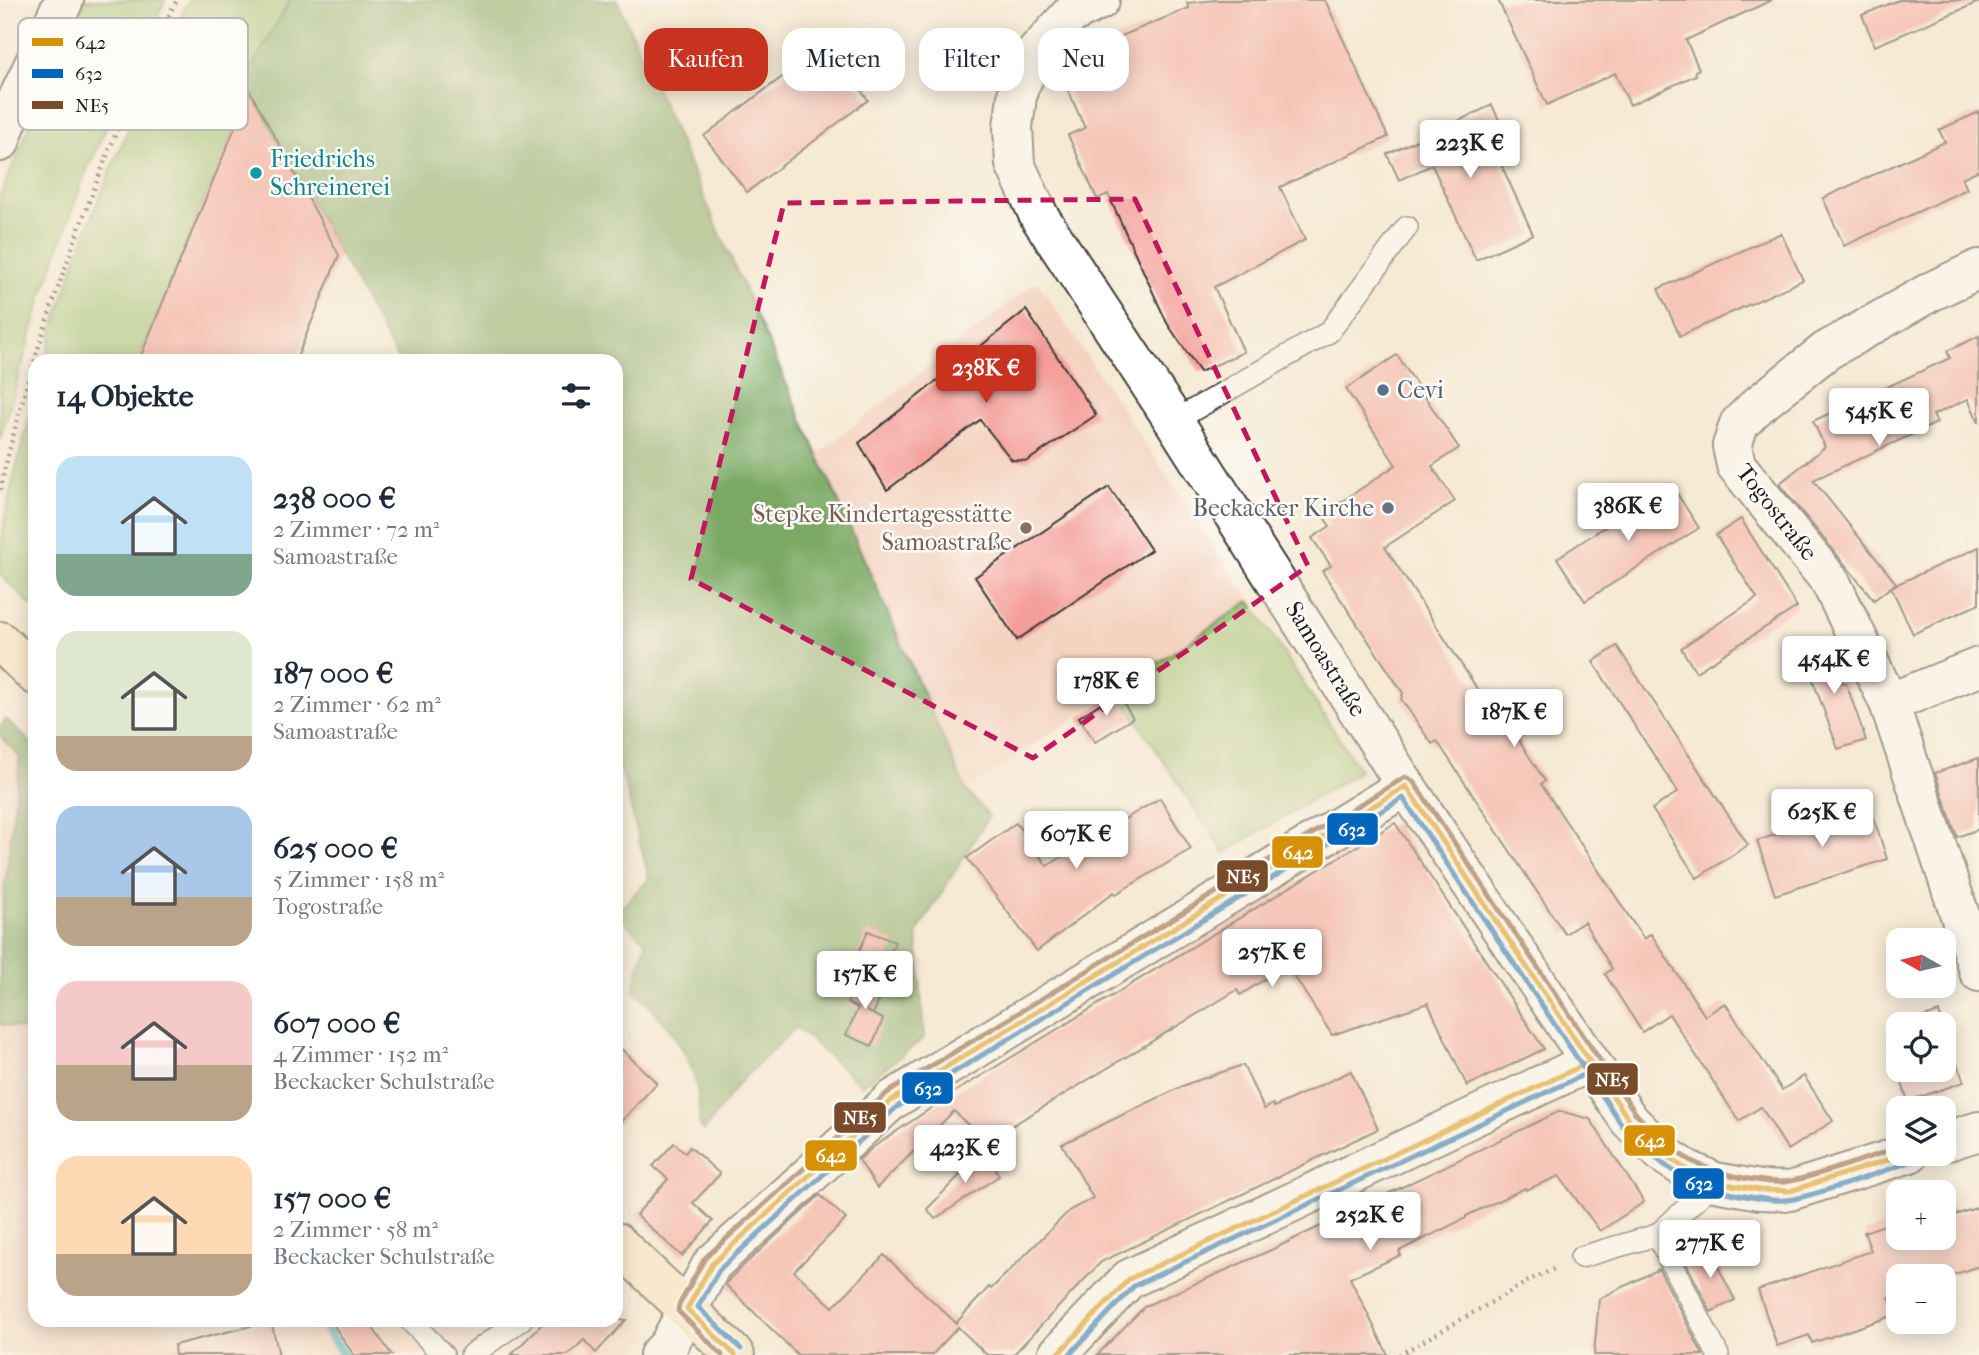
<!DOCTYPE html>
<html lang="de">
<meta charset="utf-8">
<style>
body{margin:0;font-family:"IM FELL French Canon",serif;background:#f2f2f3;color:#1f2937;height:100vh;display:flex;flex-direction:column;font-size:26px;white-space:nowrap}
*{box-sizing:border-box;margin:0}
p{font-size:23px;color:#747a83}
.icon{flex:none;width:38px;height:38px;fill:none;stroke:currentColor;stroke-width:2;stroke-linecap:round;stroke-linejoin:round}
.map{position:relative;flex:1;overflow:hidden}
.sheet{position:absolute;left:28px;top:354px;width:595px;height:973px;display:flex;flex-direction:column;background:#fff;border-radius:21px;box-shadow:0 4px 18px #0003}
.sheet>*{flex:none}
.top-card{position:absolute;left:644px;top:28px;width:665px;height:63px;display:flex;gap:14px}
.needle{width:46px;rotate:278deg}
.fabs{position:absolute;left:1886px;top:928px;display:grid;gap:14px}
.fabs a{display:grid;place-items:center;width:70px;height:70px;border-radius:14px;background:#fff;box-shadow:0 4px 18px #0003;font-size:35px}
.price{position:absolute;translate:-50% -60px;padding:0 16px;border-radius:7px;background:#fff;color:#222;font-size:23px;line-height:46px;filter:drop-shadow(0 2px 4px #0008)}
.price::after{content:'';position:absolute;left:50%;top:42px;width:21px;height:16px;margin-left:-10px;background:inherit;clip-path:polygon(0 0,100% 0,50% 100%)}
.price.on{background:#c8321e;color:#fff}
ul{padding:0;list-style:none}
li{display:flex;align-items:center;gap:21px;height:175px;padding:0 28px}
li span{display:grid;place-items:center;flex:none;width:196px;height:140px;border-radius:21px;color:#555}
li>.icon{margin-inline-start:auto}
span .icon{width:84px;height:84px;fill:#fffc;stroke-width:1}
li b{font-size:30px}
h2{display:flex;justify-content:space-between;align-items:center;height:84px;padding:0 28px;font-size:30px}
.pill{padding:0 24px;border-radius:21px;background:#fff;box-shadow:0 4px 18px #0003;font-size:24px;line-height:63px}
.pill.on{background:#c8321e;color:#fff}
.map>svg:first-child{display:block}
</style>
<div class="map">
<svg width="1979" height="1355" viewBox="0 0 1979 1355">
<rect width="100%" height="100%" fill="#fdfcf7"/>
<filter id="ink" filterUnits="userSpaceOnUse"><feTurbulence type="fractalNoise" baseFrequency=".0143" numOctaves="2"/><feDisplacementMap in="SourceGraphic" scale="14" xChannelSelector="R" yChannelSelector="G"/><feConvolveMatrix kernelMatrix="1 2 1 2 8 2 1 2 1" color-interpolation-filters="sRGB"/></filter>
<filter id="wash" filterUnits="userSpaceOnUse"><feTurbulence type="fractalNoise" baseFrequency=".00686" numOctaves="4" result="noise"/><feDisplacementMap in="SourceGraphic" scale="28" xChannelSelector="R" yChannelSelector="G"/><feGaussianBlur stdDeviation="1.57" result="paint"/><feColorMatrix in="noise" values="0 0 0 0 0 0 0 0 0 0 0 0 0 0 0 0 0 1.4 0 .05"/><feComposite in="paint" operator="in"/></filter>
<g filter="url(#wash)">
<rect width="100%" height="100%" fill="#f5ead4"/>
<!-- built -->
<g fill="#f4d3c0">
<polygon points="1037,281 1250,601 966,790 818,454"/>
<polygon points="0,730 1,737 20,756 0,928"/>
<polygon points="33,1020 35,1022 35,1320 616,1320 616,1294 654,1332 632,1355 0,1355 0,1024 27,1030"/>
</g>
<!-- green -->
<g fill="#98c371" stroke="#5a7046" stroke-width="2">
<polygon points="82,0 165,0 85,174 43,293 0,440 0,196"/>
<path d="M189,0H290L245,81L250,91L139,360H45C78,236 132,115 189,0Z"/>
<path d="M35,398V609L0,574C0,514 20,455 35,398Z"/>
<polygon points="1250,601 1360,771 1224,853 1117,690"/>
</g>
<!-- forest -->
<g fill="#7aa963" stroke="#4b6240" stroke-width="2">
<path d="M290,0H617L966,790L989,816L917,933L924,1038L862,1086L796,1027L739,1083L704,1131L700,1127C699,1113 699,1097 696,1083C686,1044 662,1017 633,990L646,942L616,913L649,879L622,773L616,761V360H398L244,81Z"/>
<polygon points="6,719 35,747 35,981 33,1020 28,1030 0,1024 0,928 20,757 1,737 0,727"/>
</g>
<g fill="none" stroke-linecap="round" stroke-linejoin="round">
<!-- stream -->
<polyline stroke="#39abb1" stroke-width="10" points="320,1320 344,1355"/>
</g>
<g id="blocks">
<!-- building -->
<g fill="#f49e99">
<polygon points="1216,0 1325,0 1388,137 1280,187 1305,240 1214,287 1244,352 1200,372 1167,323 1108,194 1097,199 1068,135 1085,128 1067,88 1089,58 1119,37 1189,8 1187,3"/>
<polygon points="1498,0 1772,0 1686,40 1699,69 1695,71 1696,75 1630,105 1615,73 1547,105"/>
<polygon points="1899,0 1979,0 1979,2 1875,46 1862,15"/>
<polygon points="827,43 868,100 747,192 704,136"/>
<polygon points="250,91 339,255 296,360 139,360"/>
<polygon points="1492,105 1504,131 1489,138 1533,234 1476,260 1432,165 1399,180 1387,154"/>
<polygon points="1979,112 1979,170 1962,178 1967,189 1844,246 1823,198 1945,142 1939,130"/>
<polygon points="1781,233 1803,280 1680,336 1658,289"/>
<polygon points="1026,310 1096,415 1027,461 1012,460 980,420 887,490 859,443"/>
<polygon points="1979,336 1979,423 1968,399 1933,415 1937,423 1813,480 1896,583 1874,600 1779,484 1825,447 1813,421 1950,358 1947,351"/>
<polygon points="1397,355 1459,448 1432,466 1455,501 1385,547 1495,716 1507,708 1522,731 1516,736 1545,781 1541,784 1644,939 1651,934 1705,1016 1725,1003 1782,1090 1804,1076 1833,1121 1788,1150 1761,1107 1739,1121 1669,1014 1642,1032 1605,974 1612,969 1584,922 1565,934 1437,741 1432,744 1401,699 1403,693 1322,571 1331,566 1312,538 1330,526 1322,515 1396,465 1346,389"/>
<polygon points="1671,484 1699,528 1585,601 1557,558"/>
<polygon points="1109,487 1151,550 1017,640 975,577"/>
<polygon points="1741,519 1797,607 1696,672 1681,648 1757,598 1716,535"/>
<polygon points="1979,547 1979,604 1913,634 1891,587"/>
<polygon points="1829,641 1843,683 1846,683 1866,740 1838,749 1802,650"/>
<polygon points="1617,646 1748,845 1697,878 1652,809 1678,792 1593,662"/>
<polygon points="1117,693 1133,718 1095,742 1079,717"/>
<polygon points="1979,758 1979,829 1957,837 1935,773"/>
<polygon points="1160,798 1191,849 1116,894 1114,892 1037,951 967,858 1016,823 1047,866"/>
<polygon points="1869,803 1887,859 1775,895 1757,841"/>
<polygon points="1395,823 1544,1049 1467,1086 1428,1003 1332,1035 1287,965 1240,995 1237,990 985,1142 954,1111 877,1188 859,1160 872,1148 953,1093"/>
<polygon points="868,931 895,942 877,984 850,972"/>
<polygon points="859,976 885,987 873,1014 866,1011 883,1019 872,1046 846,1035 858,1008 847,1003"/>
<polygon points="1939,1012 1943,1024 1913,1024 1912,1021"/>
<polygon points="1944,1029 1964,1082 1908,1101 1893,1056 1899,1054 1899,1069 1944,1069"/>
<polygon points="616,1044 657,1083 616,1127"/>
<polygon points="1243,1065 1264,1109 1273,1104 1274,1107 1351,1071 1378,1129 1101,1262 1013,1355 987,1355 958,1327 932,1355 798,1355 726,1285 730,1278 820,1195 846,1219 794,1271 833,1307 884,1255 956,1323 989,1287 991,1289 1070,1210 1093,1198 1062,1144 1187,1084"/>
<polygon points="1560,1111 1590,1119 1644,1202 1600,1231 1559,1176 1526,1190 1525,1188 1466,1216 1466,1218 1399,1251 1401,1255 1350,1278 1388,1355 1097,1355 1145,1306 1271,1250"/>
<polygon points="674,1143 685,1153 690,1147 720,1174 693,1203 713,1221 682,1256 636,1215 668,1179 653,1166"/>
<polygon points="985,1149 999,1176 935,1219 927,1209"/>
<polygon points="1951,1203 1955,1215 1979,1207 1979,1266 1944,1278 1944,1276 1899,1276 1899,1293 1889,1297 1895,1315 1812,1343 1809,1335 1777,1346 1758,1290 1871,1251 1864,1232 1899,1220 1899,1237 1944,1237 1944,1205"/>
<polygon points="1708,1247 1735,1300 1711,1312 1684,1259"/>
<polygon points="1659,1269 1703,1355 1594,1355 1599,1299"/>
<polygon points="330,1320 367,1320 392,1355 354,1355"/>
<polygon points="546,1320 626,1320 596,1353 584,1340 568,1355 511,1355"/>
<polygon points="271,1321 279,1355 175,1355 174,1345"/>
</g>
</g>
</g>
<g filter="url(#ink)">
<use href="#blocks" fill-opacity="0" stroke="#3d3b38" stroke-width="2"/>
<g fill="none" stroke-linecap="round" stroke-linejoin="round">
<!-- lane casing -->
<g stroke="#3d3b38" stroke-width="24">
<g id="lane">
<polyline points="1174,421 1329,332 1407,227"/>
<polyline points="1657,1235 1718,1355"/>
<polyline points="1581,1257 1657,1235 1715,1182"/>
<polyline points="410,1320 443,1355"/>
<polyline points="471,1355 521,1320"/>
</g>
</g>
<!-- street casing -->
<g stroke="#3d3b38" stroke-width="42">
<g id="street">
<polyline points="1100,0 1071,14 1035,54 1018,89 1013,127 1015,164 1039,216 1174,421 1406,786 1629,1120 1663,1154 1686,1169 1715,1182 1760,1190 1790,1191 1910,1153"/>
<polyline points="0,142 7,122 64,0"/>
<polyline points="1979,269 1932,291 1826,351 1757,406 1739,424 1732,446 1736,465 1830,581 1889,703 1979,972"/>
<polyline points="1889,703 1979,667"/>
<polyline points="1944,1142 1979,1131"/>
<polyline points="659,1355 668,1346 712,1264 892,1100 1406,786"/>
<polyline points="1057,1355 1129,1279 1590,1062"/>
</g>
</g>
<!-- secondary casing -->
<g stroke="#3d3b38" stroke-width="42">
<g id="secondary">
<polyline points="0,641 35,675"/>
<polyline points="616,1242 735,1355"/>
</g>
</g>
<!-- path -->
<g stroke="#3d3b38" stroke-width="4.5" stroke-dasharray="2 5" stroke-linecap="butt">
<path d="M0,490C21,395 52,301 86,210C113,139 141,68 177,0"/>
<polyline points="1399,1355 1534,1278 1558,1267"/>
</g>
<!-- lane -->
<use href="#lane" stroke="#fff" stroke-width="21"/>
<!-- street -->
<use href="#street" stroke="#fff" stroke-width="38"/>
<!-- secondary -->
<use href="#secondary" stroke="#fae7c3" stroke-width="38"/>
<!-- bus-1 casing -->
<g stroke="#fdfcf7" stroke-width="10">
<g id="bus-1">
<polyline points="735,1355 687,1309 712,1264 892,1100 1406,786 1629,1120 1663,1154 1686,1169 1715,1182 1760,1190 1790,1191 1909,1153"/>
<polyline points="1057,1355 1129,1279 1590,1062"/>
</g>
</g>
<!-- bus-2 casing -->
<g stroke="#fdfcf7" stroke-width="10">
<g id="bus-2">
<path d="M741,1349L698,1307L719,1270L897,1107L1403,798L1622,1125C1662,1168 1686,1186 1745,1196C1760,1199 1779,1202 1794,1199C1834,1190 1874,1174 1913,1161"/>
<polyline points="1069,1355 1134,1286 1594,1070"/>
</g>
</g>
<!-- bus-3 casing -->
<g stroke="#fdfcf7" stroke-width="10">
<path id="bus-3" d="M722,1355L678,1311L679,1305L705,1258L887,1093L1405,777L1413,781L1636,1114C1675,1154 1692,1169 1749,1179C1762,1181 1778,1184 1791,1181C1828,1173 1863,1159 1899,1147"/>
</g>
<!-- bus-1 -->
<use href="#bus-1" stroke="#d69104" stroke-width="5"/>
<!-- bus-2 -->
<use href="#bus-2" stroke="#0065bd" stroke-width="5"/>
<!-- bus-3 -->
<use href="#bus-3" stroke="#7a4b2a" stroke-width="5"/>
</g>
</g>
<!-- marked area -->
<path d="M0 0H1979V1355H0ZM1135,199L1308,566L1033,758L691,579L784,203Z" fill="#f5ead4" fill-opacity=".55" fill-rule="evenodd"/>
<path fill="none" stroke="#c2185b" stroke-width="5" stroke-dasharray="14 9" stroke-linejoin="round" d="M1135,199L1308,566L1033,758L691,579L784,203Z"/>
<!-- markers -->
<circle fill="#0f9aa8" stroke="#fdfcf7" stroke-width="2.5" cx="256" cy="173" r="7"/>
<circle fill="#5c6f8a" stroke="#fdfcf7" stroke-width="2.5" cx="1383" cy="390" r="7"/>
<circle fill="#6b7280" stroke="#fdfcf7" stroke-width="2.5" cx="1388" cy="508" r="7"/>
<circle fill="#8d6e63" stroke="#fdfcf7" stroke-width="2.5" cx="1026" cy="528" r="7"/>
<g text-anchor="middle" stroke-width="5" stroke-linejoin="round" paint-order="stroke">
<!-- culture labels -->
<g font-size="24" fill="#0d838f" stroke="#fdfcf7" text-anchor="start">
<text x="270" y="167">Friedrichs<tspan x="270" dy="28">Schreinerei</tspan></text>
</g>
<!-- service labels -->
<g font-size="24" fill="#4e5e75" stroke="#fdfcf7" text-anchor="start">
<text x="1397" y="398">Cevi</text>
</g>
<!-- worship labels -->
<g font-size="24" fill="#5b616d" stroke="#fdfcf7" text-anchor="end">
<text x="1374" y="516">Beckacker Kirche</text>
</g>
<!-- street labels -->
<g font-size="24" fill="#1c1c1c" stroke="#fdfcf7">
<text transform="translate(1777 512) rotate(52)" y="8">Togostraße</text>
<text transform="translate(1326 659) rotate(58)" y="8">Samoastraße</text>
</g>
<!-- education labels -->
<g font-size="24" fill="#785e54" stroke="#fdfcf7" text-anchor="end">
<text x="1012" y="522">Stepke Kindertagesstätte<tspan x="1012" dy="28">Samoastraße</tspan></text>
</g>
</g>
<!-- legend -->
<rect x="18" y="18" width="230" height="112" rx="10" fill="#fdfcf7" stroke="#bab9b5" stroke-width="2"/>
<rect x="32" y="38" width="31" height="8" fill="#d69104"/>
<rect x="32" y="69" width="31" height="9" fill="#0065bd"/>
<rect x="32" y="101" width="31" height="8" fill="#7a4b2a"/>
<g font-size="19" fill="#1c1c1c">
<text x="75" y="49">642</text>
<text x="75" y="80">632</text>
<text x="75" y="112">NE5</text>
</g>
<g stroke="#fdfcf7" stroke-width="2.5">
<rect x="1326" y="812" width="53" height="34" rx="7" fill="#0065bd"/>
<rect x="1271" y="835" width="53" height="34" rx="7" fill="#d69104"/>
<rect x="1216" y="859" width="53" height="34" rx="7" fill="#7a4b2a"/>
<rect x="1586" y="1062" width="53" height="34" rx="7" fill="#7a4b2a"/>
<rect x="901" y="1071" width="53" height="34" rx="7" fill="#0065bd"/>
<rect x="833" y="1101" width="54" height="33" rx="7" fill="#7a4b2a"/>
<rect x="1623" y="1124" width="53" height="33" rx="7" fill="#d69104"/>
<rect x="804" y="1139" width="54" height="33" rx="7" fill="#d69104"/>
<rect x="1672" y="1167" width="53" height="33" rx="7" fill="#0065bd"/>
</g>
<g font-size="19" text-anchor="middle" font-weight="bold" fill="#fff">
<text x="1352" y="836">632</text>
<text x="1298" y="859">642</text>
<text x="1243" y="883">NE5</text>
<text x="1612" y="1086">NE5</text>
<text x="928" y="1095">632</text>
<text x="860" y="1124">NE5</text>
<text x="1650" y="1147">642</text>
<text x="831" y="1162">642</text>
<text x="1699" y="1190">632</text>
</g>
</svg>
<div class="fabs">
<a><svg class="needle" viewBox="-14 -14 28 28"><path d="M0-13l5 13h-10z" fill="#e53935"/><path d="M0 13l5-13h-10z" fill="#747a83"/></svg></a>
<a><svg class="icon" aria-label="locate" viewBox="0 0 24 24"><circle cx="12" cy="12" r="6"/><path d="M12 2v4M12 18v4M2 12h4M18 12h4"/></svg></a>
<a><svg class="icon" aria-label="layers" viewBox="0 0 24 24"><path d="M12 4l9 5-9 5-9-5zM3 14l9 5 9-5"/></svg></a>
<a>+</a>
<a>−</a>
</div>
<b class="price" style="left:1470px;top:180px">223K €</b>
<b class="price on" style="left:986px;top:405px">238K €</b>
<b class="price" style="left:1879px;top:448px">545K €</b>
<b class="price" style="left:1628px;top:543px">386K €</b>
<b class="price" style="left:1834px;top:696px">454K €</b>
<b class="price" style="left:1106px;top:718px">178K €</b>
<b class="price" style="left:1514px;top:749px">187K €</b>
<b class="price" style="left:1822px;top:849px">625K €</b>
<b class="price" style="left:1076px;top:871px">607K €</b>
<b class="price" style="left:1272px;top:989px">257K €</b>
<b class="price" style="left:865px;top:1011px">157K €</b>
<b class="price" style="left:965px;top:1185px">423K €</b>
<b class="price" style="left:1370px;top:1252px">252K €</b>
<b class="price" style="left:1710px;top:1280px">277K €</b>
<div class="top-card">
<a class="pill on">Kaufen</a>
<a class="pill">Mieten</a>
<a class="pill">Filter</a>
<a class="pill">Neu</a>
</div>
<section class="sheet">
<h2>14 Objekte<svg class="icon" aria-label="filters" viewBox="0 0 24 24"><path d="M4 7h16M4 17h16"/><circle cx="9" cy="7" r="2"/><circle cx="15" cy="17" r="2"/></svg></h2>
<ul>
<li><span style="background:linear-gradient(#bfe0f5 70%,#7fa58c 0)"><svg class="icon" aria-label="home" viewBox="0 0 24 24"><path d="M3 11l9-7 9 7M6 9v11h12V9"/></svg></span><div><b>238 000 €</b><p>2 Zimmer · 72 m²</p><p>Samoastraße</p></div></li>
<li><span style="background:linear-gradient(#dfe7d0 75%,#b9a48a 0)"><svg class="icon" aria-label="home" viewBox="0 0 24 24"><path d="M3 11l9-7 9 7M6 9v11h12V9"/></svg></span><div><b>187 000 €</b><p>2 Zimmer · 62 m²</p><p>Samoastraße</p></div></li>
<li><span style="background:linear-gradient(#a9c7e8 65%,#b9a48a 0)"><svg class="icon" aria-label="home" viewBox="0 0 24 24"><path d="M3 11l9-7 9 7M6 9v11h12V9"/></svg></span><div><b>625 000 €</b><p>5 Zimmer · 158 m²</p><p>Togostraße</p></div></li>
<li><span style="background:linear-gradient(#f6c9c9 60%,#b9a48a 0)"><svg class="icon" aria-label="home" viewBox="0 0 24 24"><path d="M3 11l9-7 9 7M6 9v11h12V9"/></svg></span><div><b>607 000 €</b><p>4 Zimmer · 152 m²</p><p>Beckacker Schulstraße</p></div></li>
<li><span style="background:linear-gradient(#ffd9b3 70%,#b9a48a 0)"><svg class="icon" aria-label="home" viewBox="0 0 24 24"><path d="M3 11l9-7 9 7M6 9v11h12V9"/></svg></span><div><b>157 000 €</b><p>2 Zimmer · 58 m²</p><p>Beckacker Schulstraße</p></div></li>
</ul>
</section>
</div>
